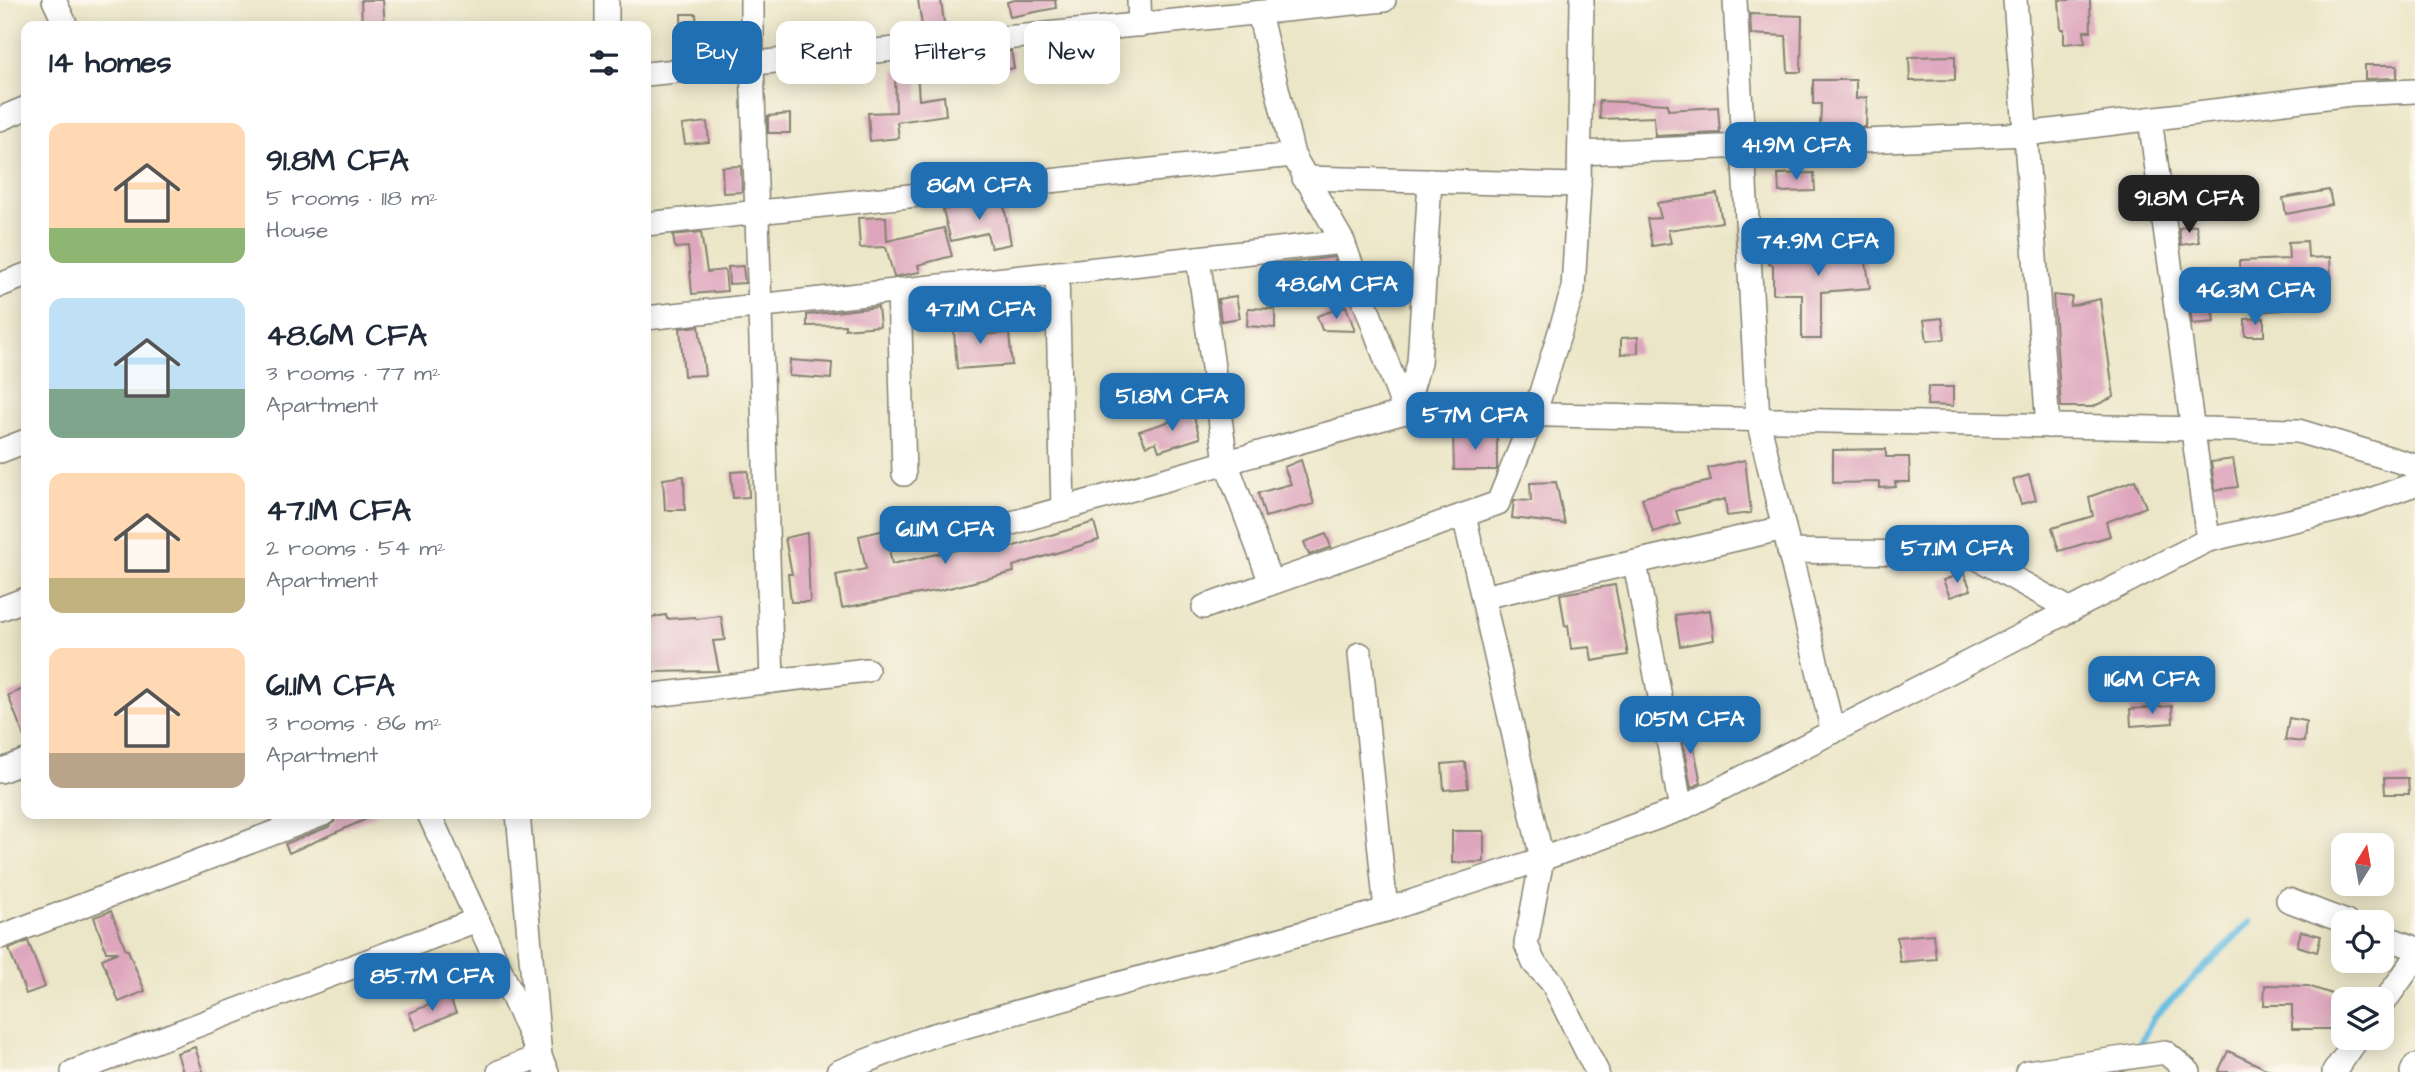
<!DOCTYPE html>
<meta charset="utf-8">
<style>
body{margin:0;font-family:"Architects Daughter",sans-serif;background:#f2f2f3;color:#1f2937;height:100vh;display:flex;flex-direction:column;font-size:26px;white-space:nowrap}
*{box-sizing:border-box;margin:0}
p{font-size:23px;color:#747a83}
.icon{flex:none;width:38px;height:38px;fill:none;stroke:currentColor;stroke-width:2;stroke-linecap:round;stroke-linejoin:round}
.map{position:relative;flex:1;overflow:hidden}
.panel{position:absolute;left:21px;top:21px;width:630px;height:798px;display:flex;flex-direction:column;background:#fff;border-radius:14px;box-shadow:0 4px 18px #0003}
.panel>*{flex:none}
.banner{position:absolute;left:672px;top:21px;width:665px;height:63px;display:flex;gap:14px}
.needle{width:46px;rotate:11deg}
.controls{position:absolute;left:2331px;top:833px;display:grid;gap:14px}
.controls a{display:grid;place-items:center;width:63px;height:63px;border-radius:14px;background:#fff;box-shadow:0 4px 18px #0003;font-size:35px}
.price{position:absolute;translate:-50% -60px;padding:0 16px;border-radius:14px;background:#1f6fb2;color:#fff;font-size:23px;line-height:46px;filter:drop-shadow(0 2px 4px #0008)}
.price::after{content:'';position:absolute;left:50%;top:42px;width:21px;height:16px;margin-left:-10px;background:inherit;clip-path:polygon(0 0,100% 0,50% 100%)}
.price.selected{background:#222;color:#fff}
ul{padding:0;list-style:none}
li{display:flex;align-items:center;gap:21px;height:175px;padding:0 28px}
li span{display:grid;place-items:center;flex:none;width:196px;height:140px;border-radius:14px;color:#555}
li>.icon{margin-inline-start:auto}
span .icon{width:84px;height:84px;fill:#fffc;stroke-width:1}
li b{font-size:30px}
h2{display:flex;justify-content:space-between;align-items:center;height:84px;padding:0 28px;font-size:30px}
.tag{padding:0 24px;border-radius:14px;background:#fff;box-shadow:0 4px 18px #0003;font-size:24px;line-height:63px}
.tag.selected{background:#1f6fb2;color:#fff}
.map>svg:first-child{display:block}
</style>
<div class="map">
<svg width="2415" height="1072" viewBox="0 0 2415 1072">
<rect width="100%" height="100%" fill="#fbf7ec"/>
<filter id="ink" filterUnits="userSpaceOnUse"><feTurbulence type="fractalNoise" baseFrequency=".0143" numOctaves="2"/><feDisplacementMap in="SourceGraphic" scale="14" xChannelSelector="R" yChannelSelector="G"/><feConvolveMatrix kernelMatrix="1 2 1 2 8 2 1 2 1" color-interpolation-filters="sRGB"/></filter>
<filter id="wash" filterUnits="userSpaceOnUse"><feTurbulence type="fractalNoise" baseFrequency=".00686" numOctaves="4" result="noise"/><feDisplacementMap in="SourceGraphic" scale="28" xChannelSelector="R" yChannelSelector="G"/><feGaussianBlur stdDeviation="1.57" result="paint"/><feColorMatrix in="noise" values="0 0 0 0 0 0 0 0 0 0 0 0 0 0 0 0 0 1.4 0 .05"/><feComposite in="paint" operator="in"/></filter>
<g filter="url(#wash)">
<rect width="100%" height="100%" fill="#ece6c8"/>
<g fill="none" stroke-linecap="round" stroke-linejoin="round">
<!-- stream -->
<polyline stroke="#66bde3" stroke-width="6" points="2137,1051 2153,1018 2250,922"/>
</g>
<g id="blocks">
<!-- building -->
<g fill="#dea6bd">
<polygon points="361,0 383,0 385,26 362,26"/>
<polygon points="918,0 941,0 945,30 923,32"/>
<polygon points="1015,0 1055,0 1056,8 1010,17 1007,2"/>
<polygon points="2059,0 2090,0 2091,31 2084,31 2085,42 2064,44 2064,29 2061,29"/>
<polygon points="681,14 696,14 698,47 682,48"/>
<polygon points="1750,14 1802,16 1801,72 1788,72 1786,36 1751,34"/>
<polygon points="1011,51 1014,68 995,72 992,54"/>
<polygon points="1955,56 1955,80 1910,81 1909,57"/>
<polygon points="2365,65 2397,65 2397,78 2365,79"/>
<polygon points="895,70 917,70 919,100 944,96 946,115 897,122 899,138 870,141 868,113 896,112"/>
<polygon points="1813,80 1856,80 1856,99 1867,97 1866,127 1820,129 1821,104 1813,104"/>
<polygon points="1599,101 1668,104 1668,110 1718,107 1720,133 1655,136 1654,117 1600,119"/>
<polygon points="790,114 790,133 768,133 768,116"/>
<polygon points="707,122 709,142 685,144 682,125"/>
<polygon points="741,166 742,192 723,193 722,167"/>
<polygon points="1814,173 1815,191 1779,192 1778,174"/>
<polygon points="2329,190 2332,205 2286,214 2283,198"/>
<polygon points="1717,194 1722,222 1668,230 1671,243 1652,246 1647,219 1661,218 1657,203"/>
<polygon points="1003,200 1011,244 991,248 987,233 951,241 943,210 971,203"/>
<polygon points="886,217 887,241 944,228 952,256 918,265 920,272 894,277 886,247 860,248 858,218"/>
<polygon points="2196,225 2199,242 2181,245 2179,228"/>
<polygon points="701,232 707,272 725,270 727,291 692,294 688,247 675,248 673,235"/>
<polygon points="2307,241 2308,258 2330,257 2331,279 2282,280 2283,310 2257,312 2255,284 2240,284 2239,261 2289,259 2288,242"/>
<polygon points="1863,243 1870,288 1821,292 1821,339 1802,339 1802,294 1773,294 1773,265 1769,264 1773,245 1827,256 1825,247"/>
<polygon points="1334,257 1347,295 1331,303 1321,279 1281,292 1273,265"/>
<polygon points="743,266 745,283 729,284 728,267"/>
<polygon points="2210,289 2214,322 2192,324 2188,292"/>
<polygon points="2053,295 2072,297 2070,306 2100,299 2114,397 2092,407 2061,407"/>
<polygon points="1236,296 1240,318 1221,321 1218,299"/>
<polygon points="1346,306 1355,331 1322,330 1317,316"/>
<polygon points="878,307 880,326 845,329 845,325 807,326 807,315"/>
<polygon points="1248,308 1275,309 1275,328 1247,326"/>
<polygon points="979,318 980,335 1009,333 1012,365 957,369 953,319"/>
<polygon points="1942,318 1945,339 1927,341 1924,320"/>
<polygon points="2264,318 2264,336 2245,336 2245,319"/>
<polygon points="699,326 705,375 684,376 680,328"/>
<polygon points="1638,337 1638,353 1621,354 1621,338"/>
<polygon points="790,360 832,363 831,379 789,376"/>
<polygon points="1928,387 1953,387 1953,406 1927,405"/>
<polygon points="1193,414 1200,438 1159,451 1156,442 1146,446 1139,431"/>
<polygon points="1497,433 1497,470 1454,470 1453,434"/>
<polygon points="1886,449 1886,457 1909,457 1910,482 1895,482 1896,487 1880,488 1880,482 1833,483 1833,450"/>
<polygon points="2233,459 2238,487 2215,490 2211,462"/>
<polygon points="1301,460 1314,504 1265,517 1258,493 1291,484 1284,467"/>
<polygon points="1745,460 1751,513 1727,516 1725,499 1676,511 1680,524 1653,532 1642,498 1670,490 1711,481 1708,468"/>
<polygon points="748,471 749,497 733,498 731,472"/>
<polygon points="2029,475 2036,500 2021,504 2013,480"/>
<polygon points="684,476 685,510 665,510 663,479"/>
<polygon points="2135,480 2146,507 2106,522 2110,536 2059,551 2052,528 2093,516 2089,497"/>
<polygon points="1556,482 1565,524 1512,518 1514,500 1531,501 1530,483"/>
<polygon points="1094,522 1099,540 1013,566 1014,572 941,590 842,608 836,575 866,569 859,536 885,530 892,564 1006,539 1008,548"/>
<polygon points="807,533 810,602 791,602 788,574 792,574 785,538"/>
<polygon points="1326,534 1331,547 1309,555 1304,542"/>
<polygon points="1964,573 1971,590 1950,597 1943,580"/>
<polygon points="1615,585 1628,655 1592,661 1590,647 1571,649 1568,625 1565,626 1560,594"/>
<polygon points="1710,610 1714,640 1680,646 1675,615"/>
<polygon points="666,615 667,619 695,617 696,619 721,616 725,640 713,641 719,671 646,672 646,642 651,642 648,618"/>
<polygon points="26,688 26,739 25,739 8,695"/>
<polygon points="2172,706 2173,723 2131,726 2130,709"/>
<polygon points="2289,718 2306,721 2304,742 2285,740"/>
<polygon points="1689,724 1701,783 1691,788 1680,726"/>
<polygon points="1465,762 1468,788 1444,790 1442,764"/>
<polygon points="2384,778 2408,778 2409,794 2385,794"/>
<polygon points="337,814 378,814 289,853 285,844 329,827 334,822"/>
<polygon points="1452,831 1484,831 1484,862 1452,863"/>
<polygon points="111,911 126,950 128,950 145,991 119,1002 102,959 118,952 106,952 94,917"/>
<polygon points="2301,931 2321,936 2317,952 2297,946"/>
<polygon points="1933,934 1936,959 1900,962 1897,937"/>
<polygon points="28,941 45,987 26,994 9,949"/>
<polygon points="2265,985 2308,986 2338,996 2332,1016 2332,1029 2292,1029 2292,1005 2264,1005"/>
<polygon points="449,996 456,1013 416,1030 409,1013"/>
<polygon points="195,1047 203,1072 183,1072 177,1053"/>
<polygon points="2228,1051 2273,1072 2218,1072"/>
</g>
</g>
</g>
<g filter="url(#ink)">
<use href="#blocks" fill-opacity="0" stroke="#848172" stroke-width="2"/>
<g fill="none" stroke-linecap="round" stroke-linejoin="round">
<!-- street casing -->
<g stroke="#848172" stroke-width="26">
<g id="street">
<polyline points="54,0 66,26"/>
<polyline points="752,0 752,63 772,681"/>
<polyline points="1139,0 1140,25"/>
<polyline points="1735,0 1758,420 1833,732"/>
<polyline points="2015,0 2048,426"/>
<polyline points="1259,13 1293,155 1343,242 1405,412"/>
<polyline points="607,26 607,0"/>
<polyline points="646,74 1384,0"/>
<polyline points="0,119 26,108"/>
<polyline points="2150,119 2208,540"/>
<polyline points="1580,153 2025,134 2351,94 2415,91"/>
<polyline points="1304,178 1579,185"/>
<polyline points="646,224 1293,155"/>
<polyline points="1198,258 1226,462 1271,583"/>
<polyline points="1057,273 1063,509"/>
<polyline points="0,285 26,275"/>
<polyline points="899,290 904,474"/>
<polyline points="646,318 1343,242"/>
<polyline points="1405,412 1419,363 1430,181"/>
<polyline points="0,451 26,441"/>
<polyline points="1464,515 1542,859 1526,944 1534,963 1552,982 1597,1072"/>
<polyline points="980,532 1405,412 2298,431 2415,466"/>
<polyline points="1789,551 1970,554 2071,610"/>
<polyline points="1635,563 1681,809"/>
<polyline points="1483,597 1784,528"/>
<polyline points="1204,607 1498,503 1534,415 1573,290 1579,185 1582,0"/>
<polyline points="0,609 26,599"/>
<polyline points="1360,654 1386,910"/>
<polyline points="646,696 867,670"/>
<polyline points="0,771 26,761"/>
<polyline points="429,814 547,1072"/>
<polyline points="2288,900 2346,922"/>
<polyline points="2382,936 2415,948"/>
<polyline points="0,937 323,814"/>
<polyline points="2382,1005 2415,959"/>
<polyline points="73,1072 477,920"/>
<polyline points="499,1072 540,1056 518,814"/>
<polyline points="838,1072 927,1037 1386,910 1542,859 1681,809 2208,540 2354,506 2415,484"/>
<polyline points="2027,1072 2165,1052 2189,1072"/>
<polyline points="2334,1072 2358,1038"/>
<polyline points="2412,1072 2415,1066"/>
</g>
</g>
<!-- street -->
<use href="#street" stroke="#fff" stroke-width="23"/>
</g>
</g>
</svg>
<div class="controls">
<a><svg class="needle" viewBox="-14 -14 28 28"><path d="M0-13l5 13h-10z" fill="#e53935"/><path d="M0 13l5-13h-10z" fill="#747a83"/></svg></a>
<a><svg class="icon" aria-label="locate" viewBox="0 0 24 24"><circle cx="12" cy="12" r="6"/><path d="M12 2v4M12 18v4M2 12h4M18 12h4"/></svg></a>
<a><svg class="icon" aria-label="layers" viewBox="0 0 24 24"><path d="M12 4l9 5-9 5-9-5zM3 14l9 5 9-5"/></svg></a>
</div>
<b class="price" style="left:1796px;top:182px">41.9M CFA</b>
<b class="price" style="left:979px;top:222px">86M CFA</b>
<b class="price selected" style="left:2189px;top:235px">91.8M CFA</b>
<b class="price" style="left:1818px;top:278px">74.9M CFA</b>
<b class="price" style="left:1336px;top:321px">48.6M CFA</b>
<b class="price" style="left:2255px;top:327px">46.3M CFA</b>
<b class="price" style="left:980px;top:346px">47.1M CFA</b>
<b class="price" style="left:1172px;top:433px">51.8M CFA</b>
<b class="price" style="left:1475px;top:452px">57M CFA</b>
<b class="price" style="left:945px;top:566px">61.1M CFA</b>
<b class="price" style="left:1957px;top:585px">57.1M CFA</b>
<b class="price" style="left:2152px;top:716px">116M CFA</b>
<b class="price" style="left:1690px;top:756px">105M CFA</b>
<b class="price" style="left:432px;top:1013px">85.7M CFA</b>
<div class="banner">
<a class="tag selected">Buy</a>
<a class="tag">Rent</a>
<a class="tag">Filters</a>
<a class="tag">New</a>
</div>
<section class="panel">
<h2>14 homes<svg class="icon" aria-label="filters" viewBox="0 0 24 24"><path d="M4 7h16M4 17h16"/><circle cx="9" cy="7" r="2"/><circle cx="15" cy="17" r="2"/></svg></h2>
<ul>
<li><span style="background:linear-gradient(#ffd9b3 75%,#8fb573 0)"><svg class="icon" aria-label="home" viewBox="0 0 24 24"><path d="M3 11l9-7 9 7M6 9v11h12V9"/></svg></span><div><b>91.8M CFA</b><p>5 rooms · 118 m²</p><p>House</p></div></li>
<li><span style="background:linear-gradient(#bfe0f5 65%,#7fa58c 0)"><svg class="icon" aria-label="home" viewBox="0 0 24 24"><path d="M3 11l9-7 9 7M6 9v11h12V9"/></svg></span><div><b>48.6M CFA</b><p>3 rooms · 77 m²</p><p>Apartment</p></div></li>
<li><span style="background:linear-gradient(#ffd9b3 75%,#c2b280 0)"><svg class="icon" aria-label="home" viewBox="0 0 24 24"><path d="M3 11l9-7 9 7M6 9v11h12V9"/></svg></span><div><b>47.1M CFA</b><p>2 rooms · 54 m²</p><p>Apartment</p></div></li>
<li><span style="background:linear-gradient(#ffd9b3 75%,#b9a48a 0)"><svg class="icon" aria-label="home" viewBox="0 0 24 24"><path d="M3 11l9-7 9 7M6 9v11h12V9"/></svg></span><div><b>61.1M CFA</b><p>3 rooms · 86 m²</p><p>Apartment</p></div></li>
</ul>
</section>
</div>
